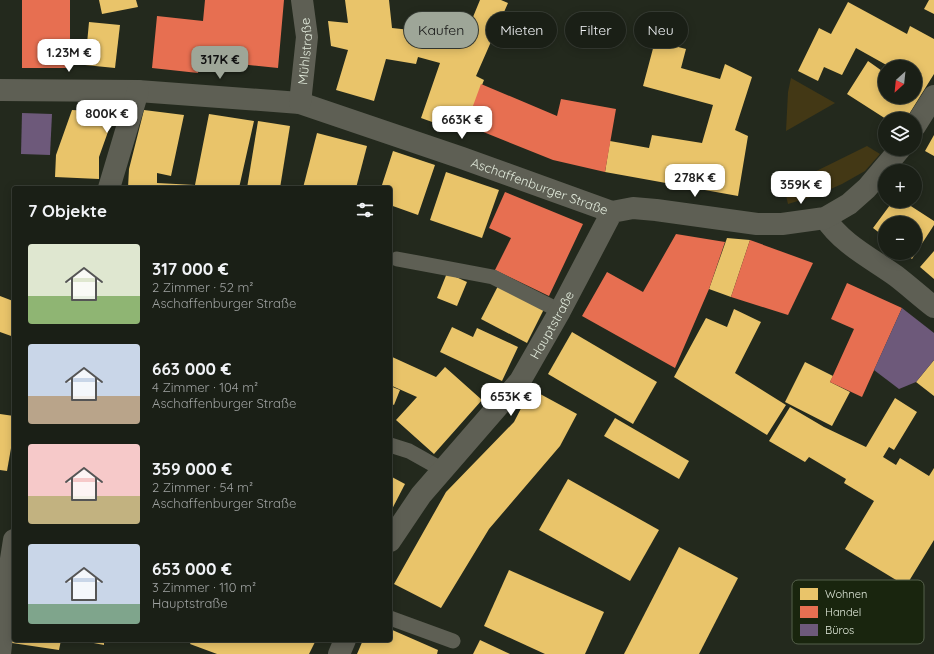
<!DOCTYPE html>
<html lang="de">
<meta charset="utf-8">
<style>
body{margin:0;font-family:Quicksand,sans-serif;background:#272c23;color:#f1f3f6;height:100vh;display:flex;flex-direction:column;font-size:15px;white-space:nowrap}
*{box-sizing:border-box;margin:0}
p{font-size:13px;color:#9fa2a1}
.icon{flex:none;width:22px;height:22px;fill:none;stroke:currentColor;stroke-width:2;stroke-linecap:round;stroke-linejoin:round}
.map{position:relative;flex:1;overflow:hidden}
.drawer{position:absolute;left:12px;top:186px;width:380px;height:456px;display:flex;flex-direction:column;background:#1a1f16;border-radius:4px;box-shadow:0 2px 10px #0003,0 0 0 1px #383d35}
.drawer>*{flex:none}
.top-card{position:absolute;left:404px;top:12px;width:380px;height:36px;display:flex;gap:8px}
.needle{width:26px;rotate:207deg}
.buttons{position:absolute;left:878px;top:60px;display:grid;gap:8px}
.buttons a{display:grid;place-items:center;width:44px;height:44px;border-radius:50%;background:#1a1f16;box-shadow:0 2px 10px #0003,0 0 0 1px #383d35;font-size:20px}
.price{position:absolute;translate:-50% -34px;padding:0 9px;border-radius:8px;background:#fff;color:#222;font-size:13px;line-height:26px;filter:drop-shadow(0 1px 2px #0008)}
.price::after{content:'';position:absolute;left:50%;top:24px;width:12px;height:9px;margin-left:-6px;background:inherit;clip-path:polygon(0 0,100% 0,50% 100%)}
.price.selected{background:#9ea698;color:#111}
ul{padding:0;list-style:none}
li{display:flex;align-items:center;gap:12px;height:100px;padding:0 16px}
li span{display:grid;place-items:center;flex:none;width:112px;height:80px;border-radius:4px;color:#555}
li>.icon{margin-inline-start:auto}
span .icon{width:48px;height:48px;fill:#fffc;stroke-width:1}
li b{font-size:17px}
h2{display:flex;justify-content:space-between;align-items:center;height:48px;padding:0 16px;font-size:17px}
.pill{padding:0 14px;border-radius:18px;background:#1a1f16;box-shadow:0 2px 10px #0003,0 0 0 1px #383d35;font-size:14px;line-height:36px}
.pill.selected{background:#9ea698;color:#111}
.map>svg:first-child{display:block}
</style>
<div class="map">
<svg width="934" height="654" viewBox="0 0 934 654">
<rect width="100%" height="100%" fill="#23291d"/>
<!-- green -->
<g fill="#433815">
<polygon points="791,78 835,103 786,131 788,92"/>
<polygon points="867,146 880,154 865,171 842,184 817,195 788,204 784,187"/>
</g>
<!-- homes -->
<g fill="#e9c46a">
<polygon points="99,0 136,0 138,7 102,14"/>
<polygon points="345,0 389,0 392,28 429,32 461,46 480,0 501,0 508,3 476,76 484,80 463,133 421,118 440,63 418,57 416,64 386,59 374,101 336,90 348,50 331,46 328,21 348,23"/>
<polygon points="929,0 934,0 934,14 924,9"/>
<polygon points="848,2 907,34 910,26 934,39 934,74 906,119 886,119 847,94 868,61 885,73 885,97 915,97 915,67 890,67 856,48 842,75 824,67 818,81 798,71 819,28 831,34"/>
<polygon points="89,22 120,25 115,68 85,65"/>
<polygon points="655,41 686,49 681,68 720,79 725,64 752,77 735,130 748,136 738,196 605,172 610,141 649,148 652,135 702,143 713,105 643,86"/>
<polygon points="72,110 115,112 99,157 99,179 55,177 56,155"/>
<polygon points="144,110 184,115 171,176 157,173 157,183 195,185 209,114 254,121 239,188 128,188 129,169"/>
<polygon points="258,121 290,126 280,188 247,188"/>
<polygon points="317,133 367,146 356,188 303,188"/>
<polygon points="934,135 934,156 925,151"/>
<polygon points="393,151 435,165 418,215 390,205 390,188 381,188"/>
<polygon points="446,172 499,190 482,238 430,220"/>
<polygon points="893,201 903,201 934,221 934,225 912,259 905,253 915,253 915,223 885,223 885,237 873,228"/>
<polygon points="727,238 750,240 731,297 709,289"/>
<polygon points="934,251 934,279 920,267"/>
<polygon points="447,273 467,282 457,306 437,298"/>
<polygon points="498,286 544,309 527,343 481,319"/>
<polygon points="0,296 13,301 14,298 14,337 0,332"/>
<polygon points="734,309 761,322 735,373 786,405 767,435 674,377 706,318 727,327"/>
<polygon points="452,327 473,337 477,328 518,347 502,381 440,352"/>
<polygon points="572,332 657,382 633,424 548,374"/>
<polygon points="390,356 436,377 445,367 482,400 434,454 396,420 417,397 390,385"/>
<polygon points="934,360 934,396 916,382"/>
<polygon points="805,362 833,376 830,382 850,392 832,426 785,402"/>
<polygon points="390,386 400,390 394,405 390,403"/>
<polygon points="531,389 577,414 560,446 489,529 441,608 394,584 446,492 514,422"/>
<polygon points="895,398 917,412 894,450 889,447 883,457 896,465 900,458 929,476 934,468 934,540 906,586 845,549 874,501 844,483 846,479 809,457 805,462 769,441 790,407 824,427 866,447"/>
<polygon points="0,414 14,416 14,431 7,471 0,470"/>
<polygon points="615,418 689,461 679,479 604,436"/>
<polygon points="390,476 405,484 390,513"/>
<polygon points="568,479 659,530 630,581 539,530"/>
<polygon points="679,547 738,578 699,654 624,654"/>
<polygon points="509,570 604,612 585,654 545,654 484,626"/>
<polygon points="390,629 438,650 437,654 357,654 363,640 390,640"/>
<polygon points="13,633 14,640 61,640 59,650 12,643"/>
<polygon points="78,640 104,640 104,645"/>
<polygon points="192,640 316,640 309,654 217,654 190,644"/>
<polygon points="480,640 510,654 473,654"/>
</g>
<!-- shops -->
<g fill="#e76f51">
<rect x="22" y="0" width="48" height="68"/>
<polygon points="205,0 284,0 278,68 200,60 198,73 152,68 157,16 203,21"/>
<polygon points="481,84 557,116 561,99 616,109 605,172 553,160 466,125"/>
<polygon points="505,192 583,224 549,296 495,270 511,238 489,228"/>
<polygon points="676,234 725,242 709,289 675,368 582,316 607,272 643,292"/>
<polygon points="750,240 813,263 788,315 731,297"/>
<polygon points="847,283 902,308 862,397 830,382 854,329 831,319"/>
</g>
<!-- offices -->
<g fill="#6d597a">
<polygon points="22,113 52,114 50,155 21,154"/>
<polygon points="902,308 934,333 934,360 916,382 899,389 874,370"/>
</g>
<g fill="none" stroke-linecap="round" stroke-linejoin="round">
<!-- service -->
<g stroke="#5e5f54" stroke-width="15">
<polyline points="397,259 493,277 560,311"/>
<polyline points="390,445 409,451 443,470"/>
<polyline points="390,618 453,641"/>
</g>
<!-- minor -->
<g stroke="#5e5f54" stroke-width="22">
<path id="s1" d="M0,90L138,91L300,103L462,158L612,212"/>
<path id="s2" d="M300,103L307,37L302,0"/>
<polyline points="109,188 138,91"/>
<path d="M825,218C842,244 871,258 896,276C909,286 921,297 934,307"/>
<polyline points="0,654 9,572 14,540"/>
</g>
<!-- tertiary -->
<g stroke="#5e5f54" stroke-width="22">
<polyline points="915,126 934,96"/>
<path id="s3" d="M390,541L421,495L520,381L560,311L612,212L633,208L656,210L757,224H782L825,218L849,204L867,188L900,149"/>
<polyline points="339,654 345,640"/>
</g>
</g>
<g text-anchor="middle" stroke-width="4" stroke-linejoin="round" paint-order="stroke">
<!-- street labels -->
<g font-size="13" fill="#e0e9da" stroke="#19250e">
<text dy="5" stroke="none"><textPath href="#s2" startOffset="52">Mühlstraße</textPath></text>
<text dy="5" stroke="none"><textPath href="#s1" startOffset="554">Aschaffenburger Straße</textPath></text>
<text dy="5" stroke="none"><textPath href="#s3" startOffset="271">Hauptstraße</textPath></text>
</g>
</g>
<!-- legend -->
<rect x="792" y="580" width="132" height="64" rx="6" fill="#19250e" stroke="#55604b" stroke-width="1"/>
<rect x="800" y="588" width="18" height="12" fill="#e9c46a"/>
<rect x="800" y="606" width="18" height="12" fill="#e76f51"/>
<rect x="800" y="624" width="18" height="12" fill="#6d597a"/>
<g font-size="11" fill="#e0e9da">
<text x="825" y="598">Wohnen</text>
<text x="825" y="616">Handel</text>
<text x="825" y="634">Büros</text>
</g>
</svg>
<div class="buttons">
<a><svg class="needle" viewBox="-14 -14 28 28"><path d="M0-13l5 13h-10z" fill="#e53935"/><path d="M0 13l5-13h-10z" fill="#9fa2a1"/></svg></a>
<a><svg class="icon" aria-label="layers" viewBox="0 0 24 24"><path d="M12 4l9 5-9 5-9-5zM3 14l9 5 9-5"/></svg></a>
<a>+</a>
<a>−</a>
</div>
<b class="price" style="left:69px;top:73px">1.23M €</b>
<b class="price selected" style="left:220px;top:80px">317K €</b>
<b class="price" style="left:107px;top:134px">800K €</b>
<b class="price" style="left:462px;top:140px">663K €</b>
<b class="price" style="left:695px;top:198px">278K €</b>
<b class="price" style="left:801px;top:205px">359K €</b>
<b class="price" style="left:511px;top:417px">653K €</b>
<div class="top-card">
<a class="pill selected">Kaufen</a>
<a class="pill">Mieten</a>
<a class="pill">Filter</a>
<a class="pill">Neu</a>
</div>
<section class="drawer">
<h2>7 Objekte<svg class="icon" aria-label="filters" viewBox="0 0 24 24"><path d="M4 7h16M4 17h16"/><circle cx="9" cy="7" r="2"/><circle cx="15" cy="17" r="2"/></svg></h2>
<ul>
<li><span style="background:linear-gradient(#dfe7d0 65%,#8fb573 0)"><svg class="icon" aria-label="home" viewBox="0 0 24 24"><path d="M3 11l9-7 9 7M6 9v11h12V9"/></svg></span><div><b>317 000 €</b><p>2 Zimmer · 52 m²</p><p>Aschaffenburger Straße</p></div></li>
<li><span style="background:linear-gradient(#c9d6e8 65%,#b9a48a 0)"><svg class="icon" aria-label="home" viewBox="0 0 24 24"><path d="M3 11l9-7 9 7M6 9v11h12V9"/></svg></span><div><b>663 000 €</b><p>4 Zimmer · 104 m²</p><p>Aschaffenburger Straße</p></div></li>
<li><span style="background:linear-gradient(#f6c9c9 65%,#c2b280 0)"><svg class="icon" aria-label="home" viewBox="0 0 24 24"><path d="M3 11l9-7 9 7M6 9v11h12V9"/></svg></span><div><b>359 000 €</b><p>2 Zimmer · 54 m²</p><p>Aschaffenburger Straße</p></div></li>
<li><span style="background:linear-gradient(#c9d6e8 75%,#7fa58c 0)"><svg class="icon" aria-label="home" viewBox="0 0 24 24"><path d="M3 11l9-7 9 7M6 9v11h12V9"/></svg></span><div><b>653 000 €</b><p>3 Zimmer · 110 m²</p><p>Hauptstraße</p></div></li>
</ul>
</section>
</div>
